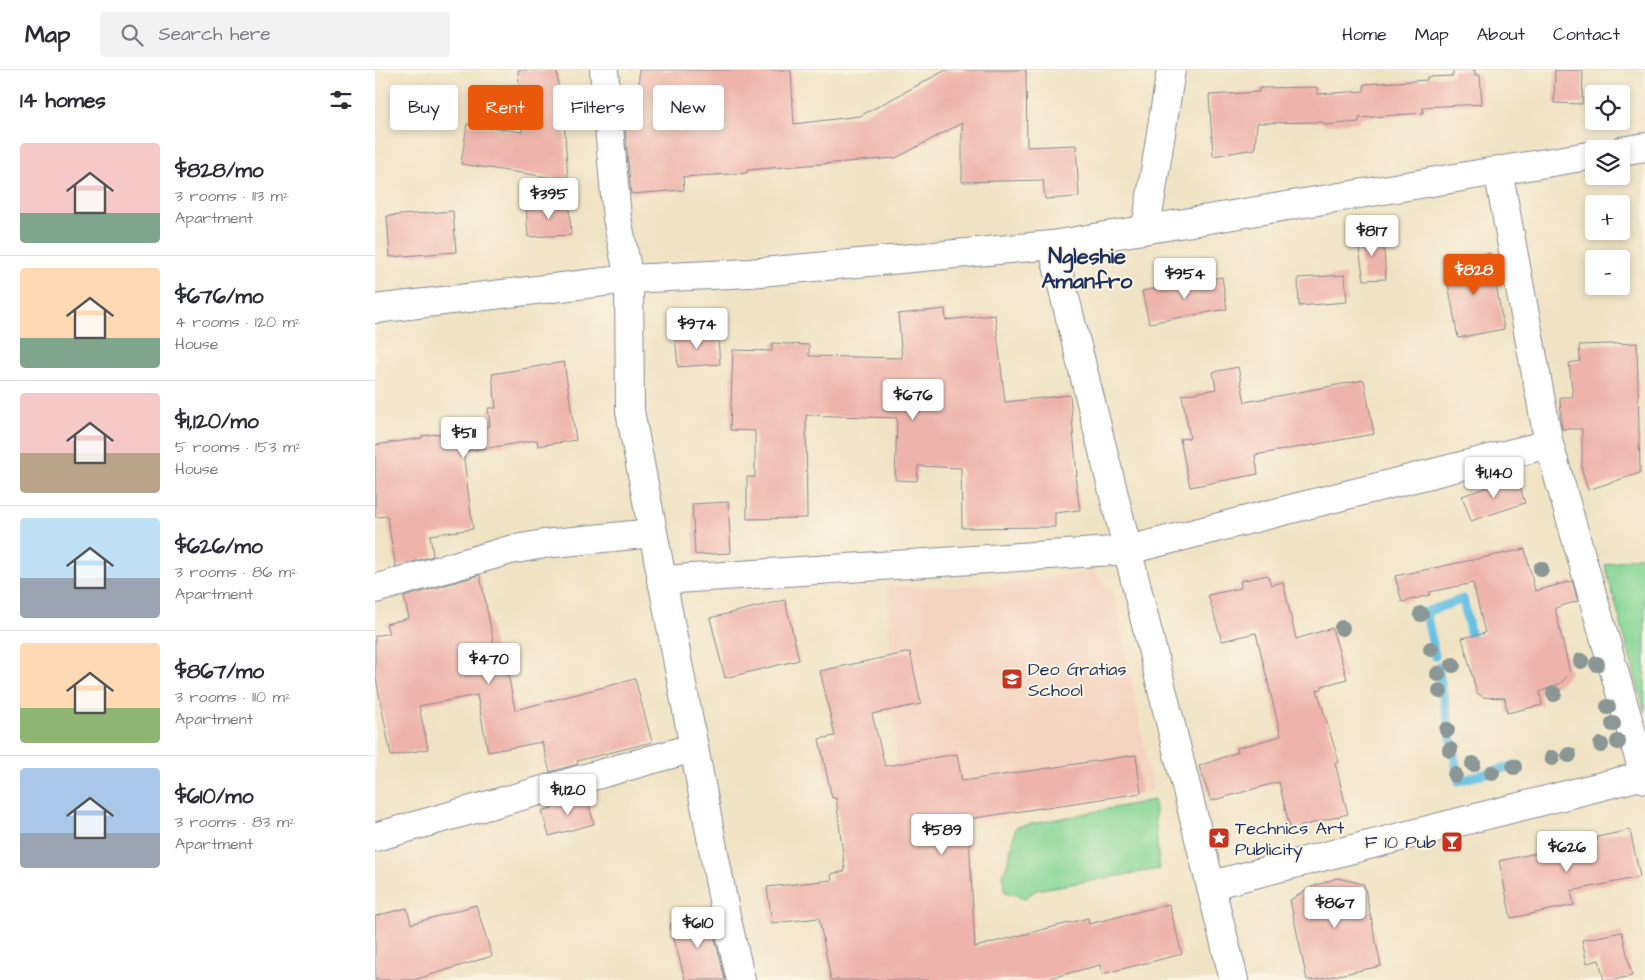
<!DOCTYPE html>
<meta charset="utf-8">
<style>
body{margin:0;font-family:"Architects Daughter",sans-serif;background:#f2f2f3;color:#2b2b33;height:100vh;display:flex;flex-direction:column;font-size:19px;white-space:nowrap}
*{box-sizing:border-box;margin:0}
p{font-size:16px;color:#7c7c81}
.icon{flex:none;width:28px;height:28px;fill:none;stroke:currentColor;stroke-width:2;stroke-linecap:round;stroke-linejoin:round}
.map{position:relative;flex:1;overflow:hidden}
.sheet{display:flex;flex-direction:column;background:#fff;width:375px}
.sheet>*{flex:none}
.hud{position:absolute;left:15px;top:15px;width:475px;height:45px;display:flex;gap:10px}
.tools{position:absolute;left:1210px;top:15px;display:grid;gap:10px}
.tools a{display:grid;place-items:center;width:45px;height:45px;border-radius:5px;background:#fff;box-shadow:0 2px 8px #0003;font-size:25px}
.price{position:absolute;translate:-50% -42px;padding:0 11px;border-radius:5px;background:#fff;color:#222;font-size:16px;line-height:32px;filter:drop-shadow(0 1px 2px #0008)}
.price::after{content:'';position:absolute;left:50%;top:30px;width:15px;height:11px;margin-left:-8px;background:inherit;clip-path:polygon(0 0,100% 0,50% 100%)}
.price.selected{background:#ea580c;color:#fff}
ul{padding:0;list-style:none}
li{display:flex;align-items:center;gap:15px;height:125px;padding:0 20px}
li+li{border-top:1px solid #e1e1e2}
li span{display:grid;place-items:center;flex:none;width:140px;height:100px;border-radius:5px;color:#555}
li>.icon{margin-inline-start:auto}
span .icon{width:60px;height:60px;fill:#fffc;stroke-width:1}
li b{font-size:21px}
h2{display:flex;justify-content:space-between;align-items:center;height:60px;padding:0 20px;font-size:21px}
.chip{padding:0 18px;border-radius:5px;background:#fff;box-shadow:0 2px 8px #0003;font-size:18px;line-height:45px}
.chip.selected{background:#ea580c;color:#fff}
header{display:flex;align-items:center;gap:30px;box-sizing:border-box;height:70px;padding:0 25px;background:#fff;border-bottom:1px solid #e1e1e2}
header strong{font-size:24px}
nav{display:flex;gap:28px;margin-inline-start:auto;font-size:18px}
.search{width:350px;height:45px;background:#f2f2f3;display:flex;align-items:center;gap:12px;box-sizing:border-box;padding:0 18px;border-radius:5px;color:#7c7c81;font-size:19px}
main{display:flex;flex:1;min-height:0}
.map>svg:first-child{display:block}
</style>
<header>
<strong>Map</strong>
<div class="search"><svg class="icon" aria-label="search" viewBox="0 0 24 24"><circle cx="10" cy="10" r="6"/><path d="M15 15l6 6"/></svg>Search here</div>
<nav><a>Home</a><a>Map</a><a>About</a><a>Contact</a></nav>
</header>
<main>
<section class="sheet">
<h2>14 homes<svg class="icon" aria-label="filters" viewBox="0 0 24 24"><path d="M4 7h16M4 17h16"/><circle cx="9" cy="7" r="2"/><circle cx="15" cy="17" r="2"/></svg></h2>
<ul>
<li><span style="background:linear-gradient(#f6c9c9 70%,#7fa58c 0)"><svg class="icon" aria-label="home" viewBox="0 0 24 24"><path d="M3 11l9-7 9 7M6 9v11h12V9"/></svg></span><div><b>$828/mo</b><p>3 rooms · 113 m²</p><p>Apartment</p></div></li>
<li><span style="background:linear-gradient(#ffd9b3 70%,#7fa58c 0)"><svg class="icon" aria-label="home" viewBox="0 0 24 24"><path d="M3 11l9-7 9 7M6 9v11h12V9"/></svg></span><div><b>$676/mo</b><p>4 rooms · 120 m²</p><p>House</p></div></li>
<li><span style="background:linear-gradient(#f6c9c9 60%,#b9a48a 0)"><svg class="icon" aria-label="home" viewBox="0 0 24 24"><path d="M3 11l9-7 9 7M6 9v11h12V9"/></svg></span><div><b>$1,120/mo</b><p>5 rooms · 153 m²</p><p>House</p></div></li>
<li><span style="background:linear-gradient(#bfe0f5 60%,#9aa5b1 0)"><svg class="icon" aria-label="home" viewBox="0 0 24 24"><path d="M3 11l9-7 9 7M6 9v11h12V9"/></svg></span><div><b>$626/mo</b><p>3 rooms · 86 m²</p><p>Apartment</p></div></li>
<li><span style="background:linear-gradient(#ffd9b3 65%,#8fb573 0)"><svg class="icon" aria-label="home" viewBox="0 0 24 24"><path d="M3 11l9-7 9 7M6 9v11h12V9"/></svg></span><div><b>$867/mo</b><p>3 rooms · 110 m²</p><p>Apartment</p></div></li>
<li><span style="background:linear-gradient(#a9c7e8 65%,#9aa5b1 0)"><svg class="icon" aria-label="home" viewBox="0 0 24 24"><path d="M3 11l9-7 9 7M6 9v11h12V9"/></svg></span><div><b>$610/mo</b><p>3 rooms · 83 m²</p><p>Apartment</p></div></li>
</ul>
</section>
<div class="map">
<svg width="1270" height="910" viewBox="0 0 1270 910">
<rect width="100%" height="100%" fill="#fcf5e5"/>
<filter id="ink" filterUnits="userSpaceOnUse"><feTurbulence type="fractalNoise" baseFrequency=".02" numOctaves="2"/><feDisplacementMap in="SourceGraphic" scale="10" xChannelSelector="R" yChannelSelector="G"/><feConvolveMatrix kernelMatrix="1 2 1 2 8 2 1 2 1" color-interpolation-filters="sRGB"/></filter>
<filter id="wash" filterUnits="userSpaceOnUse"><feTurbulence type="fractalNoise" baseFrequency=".0096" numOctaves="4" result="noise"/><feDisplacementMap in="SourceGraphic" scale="20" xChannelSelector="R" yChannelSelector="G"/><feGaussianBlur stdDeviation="1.12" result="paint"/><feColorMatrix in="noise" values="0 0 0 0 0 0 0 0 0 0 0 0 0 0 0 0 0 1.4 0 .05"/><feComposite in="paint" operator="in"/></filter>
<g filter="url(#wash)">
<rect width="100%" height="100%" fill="#f0e3c4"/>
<!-- built -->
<polygon fill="#f4d3c0" points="719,501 740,525 778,721 648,744 525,763 512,516 582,517 660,510"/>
<!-- green -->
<g fill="#87d695" stroke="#51827a">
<polygon points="1270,485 1270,643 1230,495"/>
<polygon points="779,730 784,799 661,820 650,828 630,822 627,805 632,795 641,757"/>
</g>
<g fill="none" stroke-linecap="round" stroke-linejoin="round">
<!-- stream -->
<g stroke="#66c1e4" stroke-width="9">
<polyline points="1060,586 1051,542 1088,529 1096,566"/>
<polyline points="1063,597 1084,711 1141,695"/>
</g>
</g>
<g id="blocks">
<!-- building -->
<g fill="#eeb4ab">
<polygon points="143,0 182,0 186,50 189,50 193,110 86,94 92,54 147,62"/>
<polygon points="264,0 416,0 419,54 485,46 571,0 651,0 652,77 701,75 704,127 670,129 668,110 587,112 587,53 521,88 372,100 372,103 308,107 309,120 256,124 247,24 264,22"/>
<polygon points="1078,0 1100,0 1100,5 1105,5 1107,34 1048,37 1048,43 984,48 984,52 949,55 948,52 882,53 880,79 838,86 834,25 884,22 884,18 942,17 942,24 989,21 989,14 1052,10 1052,7 1078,6"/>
<polygon points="1180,0 1208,0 1207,34 1179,33"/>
<polygon points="194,132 196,165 153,167 151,135"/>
<polygon points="78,141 81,182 15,187 12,146"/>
<polygon points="1008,165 1011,209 989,210 982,167"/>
<polygon points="1115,183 1129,259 1083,268 1069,192"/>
<polygon points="970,205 972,232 924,236 923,208"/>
<polygon points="847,207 852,239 774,253 767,221"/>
<polygon points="570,239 571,250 620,245 630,332 695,325 702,406 700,406 705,440 680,443 680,457 587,458 586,398 543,396 542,411 520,410 522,348 431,345 432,448 372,449 372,407 380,407 380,361 355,360 358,280 397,281 397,273 434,275 434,286 527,288 523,244"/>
<polygon points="337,262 337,270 343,269 345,294 303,297 300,264"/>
<polygon points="1262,273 1265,403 1213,420 1207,400 1207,359 1187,359 1186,351 1185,327 1198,327 1194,293 1205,291 1204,275"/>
<polygon points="189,292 201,370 163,376 162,370 88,382 98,459 55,465 58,486 21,497 12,446 0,447 0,375 47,368 47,366 115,356 113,338 121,338 117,304"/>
<polygon points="863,297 870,332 989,310 999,364 880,385 883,404 815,417 805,369 815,368 807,325 841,319 838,302"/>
<polygon points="1142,407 1150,433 1096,451 1087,426"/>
<polygon points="353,432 356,483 320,485 317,434"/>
<polygon points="1150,479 1160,521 1197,511 1203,531 1180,538 1195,603 1186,613 1165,622 1167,635 1132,643 1130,628 1108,627 1102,623 1087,568 1110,563 1098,513 1055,522 1055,525 1027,532 1020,506"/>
<polygon points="105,505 123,594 131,593 140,640 260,609 277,672 202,691 203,694 175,702 167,672 113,682 102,625 44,636 53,679 16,686 0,603 0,566 14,563 11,554 34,548 29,527"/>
<polygon points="893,505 896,515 908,512 921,569 957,558 972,609 947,616 947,619 942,620 964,692 960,693 973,744 915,759 904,712 836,731 824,696 863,682 862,678 906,666 881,563 847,571 833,525 866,518 865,511"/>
<polygon points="410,530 424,590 350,608 335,548"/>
<polygon points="535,582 546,634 497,644 510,696 582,684 587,711 761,685 766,723 593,749 600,877 713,848 714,854 794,834 807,884 727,904 725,895 668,910 456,910 444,848 397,853 392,817 457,810 456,804 470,801 461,728 457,728 444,669 460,666 445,601"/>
<polygon points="211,724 219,754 174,766 167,741 183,736 182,732"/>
<polygon points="1255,760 1265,807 1196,821 1199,835 1136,848 1124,791 1223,770 1222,767"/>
<polygon points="962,808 989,814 1006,896 940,910 932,910 915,830 939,816"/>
<polygon points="101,835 117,886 39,910 0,910 0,846 32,838 36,854"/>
<polygon points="334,843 350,910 310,910 295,854"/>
<polygon points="1247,862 1257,906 1238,910 1229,910 1224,890 1212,893 1207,870"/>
</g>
</g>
</g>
<g filter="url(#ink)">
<use href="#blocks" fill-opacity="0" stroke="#868991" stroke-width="1"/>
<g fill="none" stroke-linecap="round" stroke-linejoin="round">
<!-- minor casing -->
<g stroke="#868991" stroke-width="30">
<g id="minor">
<polyline points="229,0 242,148 254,209 255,341 351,846 366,910"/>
<polyline points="1246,81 1270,77"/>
<polyline points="1123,100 1174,374 1270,709"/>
<polyline points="771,158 796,0"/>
<polyline points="677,175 859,910"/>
<polyline points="0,239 254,209 375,203 677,175 1219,85"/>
<polyline points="286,510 753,480 1174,374"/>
<polyline points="0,519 135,480 169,474 278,463"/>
<polyline points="0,767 318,678"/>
<polyline points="836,815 1270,705"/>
</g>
</g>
<!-- minor -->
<use href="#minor" stroke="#fff" stroke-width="28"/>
</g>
<!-- trees -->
<g fill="#8a9794">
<circle cx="1166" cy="499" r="8"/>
<circle cx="1046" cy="544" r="8"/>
<circle cx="967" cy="558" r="8"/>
<circle cx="1056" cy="579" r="8"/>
<circle cx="1206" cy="591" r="8"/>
<circle cx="1222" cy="594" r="8"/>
<circle cx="1078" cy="595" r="8"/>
<circle cx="1063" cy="604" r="8"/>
<circle cx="1065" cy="621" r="8"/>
<circle cx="1179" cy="624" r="8"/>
<circle cx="1233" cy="637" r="8"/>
<circle cx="1238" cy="654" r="8"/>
<circle cx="1072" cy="660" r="8"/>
<circle cx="1243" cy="672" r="8"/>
<circle cx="1226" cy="675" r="8"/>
<circle cx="1075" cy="680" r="8"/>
<circle cx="1194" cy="685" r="8"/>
<circle cx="1177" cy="688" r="8"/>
<circle cx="1098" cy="694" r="8"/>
<circle cx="1139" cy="697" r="8"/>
<circle cx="1117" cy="703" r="8"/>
<circle cx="1080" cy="705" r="8"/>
</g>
</g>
<!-- icons -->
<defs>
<g id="school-square" transform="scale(1.125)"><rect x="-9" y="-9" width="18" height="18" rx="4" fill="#c8321e" stroke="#fcf5e5"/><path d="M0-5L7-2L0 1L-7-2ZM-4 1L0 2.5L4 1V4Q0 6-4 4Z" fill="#fff"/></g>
<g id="sight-square" transform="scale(1.125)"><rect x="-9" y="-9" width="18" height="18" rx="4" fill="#c8321e" stroke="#fcf5e5"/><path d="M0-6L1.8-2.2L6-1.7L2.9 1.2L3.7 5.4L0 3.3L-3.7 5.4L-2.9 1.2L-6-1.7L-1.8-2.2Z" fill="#fff"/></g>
<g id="bar-square" transform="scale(1.125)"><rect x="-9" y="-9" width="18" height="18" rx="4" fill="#c8321e" stroke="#fcf5e5"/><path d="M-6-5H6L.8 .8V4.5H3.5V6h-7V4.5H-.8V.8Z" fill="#fff"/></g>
</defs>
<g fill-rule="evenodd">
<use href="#school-square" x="637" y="609"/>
<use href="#sight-square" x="844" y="768"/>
<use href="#bar-square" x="1077" y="772"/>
</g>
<g text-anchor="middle" stroke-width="4" stroke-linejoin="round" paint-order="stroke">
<!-- poi labels -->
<g font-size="18" fill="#1b2f5e" stroke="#fcf5e5" text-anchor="start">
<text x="653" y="605">Deo Gratias<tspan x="653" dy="21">School</tspan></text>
<text x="860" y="764">Technics Art<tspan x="860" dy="21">Publicity</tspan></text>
<text x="1061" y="778" text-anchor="end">F 10 Pub</text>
</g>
<!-- district labels -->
<g font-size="22" font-weight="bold" fill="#1b2f5e" stroke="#fcf5e5">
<text x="712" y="193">Ngleshie<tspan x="712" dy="25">Amanfro</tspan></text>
</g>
</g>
</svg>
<div class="tools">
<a><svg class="icon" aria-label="locate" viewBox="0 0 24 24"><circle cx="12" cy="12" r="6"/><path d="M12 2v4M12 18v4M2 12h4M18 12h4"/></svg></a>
<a><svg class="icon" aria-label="layers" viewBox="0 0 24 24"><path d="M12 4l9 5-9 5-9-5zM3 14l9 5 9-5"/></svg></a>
<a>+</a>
<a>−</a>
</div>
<b class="price" style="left:174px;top:150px">$395</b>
<b class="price" style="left:997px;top:187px">$817</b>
<b class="price selected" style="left:1099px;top:226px">$828</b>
<b class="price" style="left:810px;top:230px">$954</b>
<b class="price" style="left:322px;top:280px">$974</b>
<b class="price" style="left:538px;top:351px">$676</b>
<b class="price" style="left:89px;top:389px">$511</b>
<b class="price" style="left:1119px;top:429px">$1,140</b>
<b class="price" style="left:114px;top:615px">$470</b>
<b class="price" style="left:193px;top:746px">$1,120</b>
<b class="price" style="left:567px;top:786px">$589</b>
<b class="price" style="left:1192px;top:803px">$626</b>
<b class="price" style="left:960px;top:859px">$867</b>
<b class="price" style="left:323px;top:879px">$610</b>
<div class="hud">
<a class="chip">Buy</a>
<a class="chip selected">Rent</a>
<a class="chip">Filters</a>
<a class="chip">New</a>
</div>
</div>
</main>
